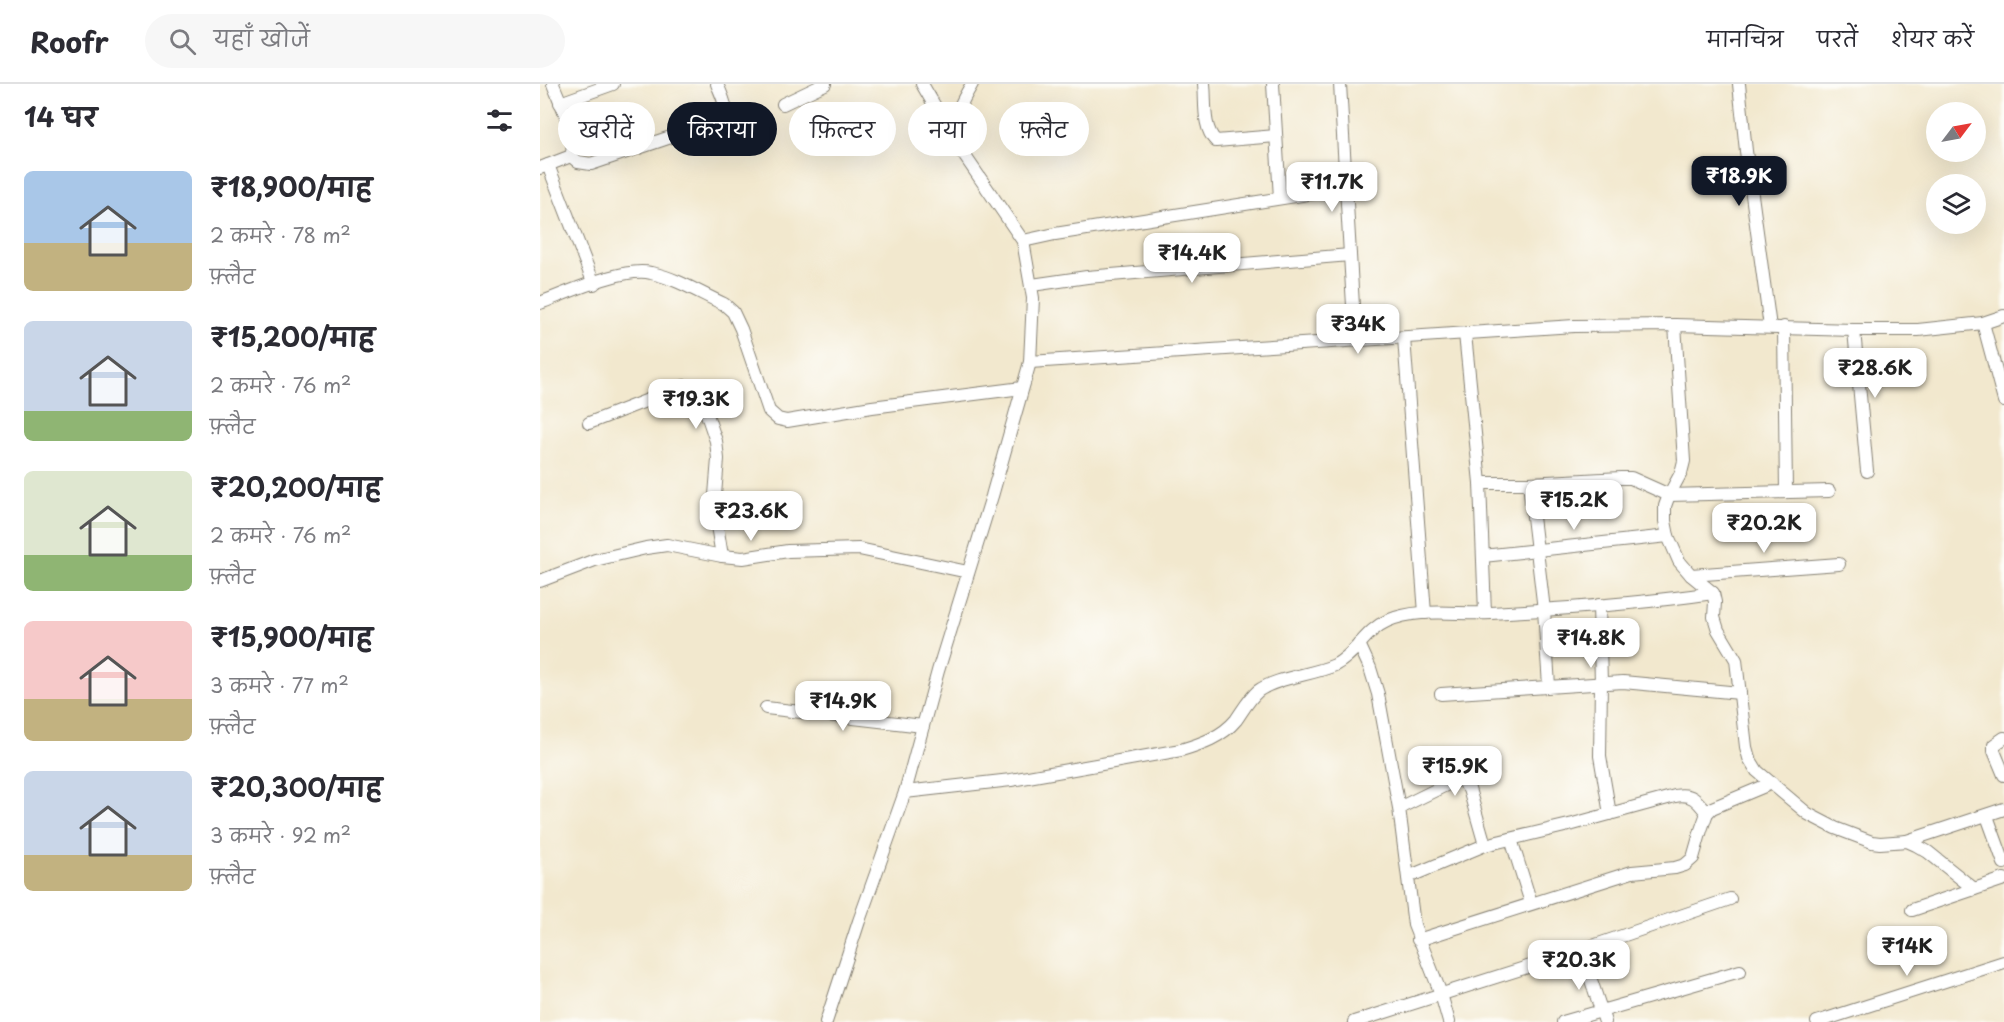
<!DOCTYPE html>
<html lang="hi">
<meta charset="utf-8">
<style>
body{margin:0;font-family:"Playpen Sans","Playpen Sans Deva",sans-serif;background:#f7f7f7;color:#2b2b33;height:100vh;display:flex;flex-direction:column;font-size:22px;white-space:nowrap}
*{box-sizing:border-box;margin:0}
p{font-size:20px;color:#7c7c81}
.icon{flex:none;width:33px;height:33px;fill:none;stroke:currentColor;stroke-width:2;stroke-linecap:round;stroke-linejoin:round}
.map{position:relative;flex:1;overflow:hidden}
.side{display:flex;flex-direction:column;background:#fff;width:540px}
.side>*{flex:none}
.banner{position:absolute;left:18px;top:18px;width:570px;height:54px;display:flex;gap:12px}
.needle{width:39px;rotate:58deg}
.tools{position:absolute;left:1386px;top:18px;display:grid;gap:12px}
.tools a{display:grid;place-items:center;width:60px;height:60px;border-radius:50%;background:#fff;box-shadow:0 6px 24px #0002;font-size:30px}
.price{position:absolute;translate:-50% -51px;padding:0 14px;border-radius:12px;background:#fff;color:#222;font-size:20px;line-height:39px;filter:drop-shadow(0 2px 3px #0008)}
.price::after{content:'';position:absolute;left:50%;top:36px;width:18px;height:14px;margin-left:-9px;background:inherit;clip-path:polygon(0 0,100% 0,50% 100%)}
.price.active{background:#111827;color:#fff}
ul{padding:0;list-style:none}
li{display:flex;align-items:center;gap:18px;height:150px;padding:0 24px}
li span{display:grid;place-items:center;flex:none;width:168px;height:120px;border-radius:9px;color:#555}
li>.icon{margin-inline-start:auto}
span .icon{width:72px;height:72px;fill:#fffc;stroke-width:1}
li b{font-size:26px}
h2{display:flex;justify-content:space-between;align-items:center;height:72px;padding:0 24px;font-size:26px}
.chip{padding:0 21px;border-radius:27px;background:#fff;box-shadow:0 6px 24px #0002;font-size:21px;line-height:54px}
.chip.active{background:#111827;color:#fff}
header{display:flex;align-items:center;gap:36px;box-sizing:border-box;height:84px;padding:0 30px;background:#fff;border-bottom:2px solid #e1e1e2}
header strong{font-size:28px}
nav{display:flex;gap:33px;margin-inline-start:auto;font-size:21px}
.search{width:420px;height:54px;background:#f7f7f7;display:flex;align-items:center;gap:15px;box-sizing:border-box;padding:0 21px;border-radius:33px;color:#7c7c81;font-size:22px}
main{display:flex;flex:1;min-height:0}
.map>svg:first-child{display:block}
</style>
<header>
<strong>Roofr</strong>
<div class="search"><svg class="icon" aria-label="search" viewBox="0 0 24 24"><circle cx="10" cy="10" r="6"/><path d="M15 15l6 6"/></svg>यहाँ खोजें</div>
<nav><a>मानचित्र</a><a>परतें</a><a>शेयर करें</a></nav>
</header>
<main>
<section class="side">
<h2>14 घर<svg class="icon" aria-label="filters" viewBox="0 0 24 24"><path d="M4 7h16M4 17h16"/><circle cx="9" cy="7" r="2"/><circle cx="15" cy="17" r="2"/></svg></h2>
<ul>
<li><span style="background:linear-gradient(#a9c7e8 60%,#c2b280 0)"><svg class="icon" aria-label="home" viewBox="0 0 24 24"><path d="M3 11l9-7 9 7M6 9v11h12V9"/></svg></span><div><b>₹18,900/माह</b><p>2 कमरे · 78 m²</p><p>फ़्लैट</p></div></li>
<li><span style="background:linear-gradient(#c9d6e8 75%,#8fb573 0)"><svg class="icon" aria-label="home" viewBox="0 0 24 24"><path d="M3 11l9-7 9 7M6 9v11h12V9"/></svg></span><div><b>₹15,200/माह</b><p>2 कमरे · 76 m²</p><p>फ़्लैट</p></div></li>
<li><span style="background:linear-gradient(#dfe7d0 70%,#8fb573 0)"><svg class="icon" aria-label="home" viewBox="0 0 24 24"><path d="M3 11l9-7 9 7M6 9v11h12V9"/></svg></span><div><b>₹20,200/माह</b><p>2 कमरे · 76 m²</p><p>फ़्लैट</p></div></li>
<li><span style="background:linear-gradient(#f6c9c9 65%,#c2b280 0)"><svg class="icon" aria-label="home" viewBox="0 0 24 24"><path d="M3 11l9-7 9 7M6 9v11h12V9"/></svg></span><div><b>₹15,900/माह</b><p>3 कमरे · 77 m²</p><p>फ़्लैट</p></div></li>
<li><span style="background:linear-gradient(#c9d6e8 70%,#c2b280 0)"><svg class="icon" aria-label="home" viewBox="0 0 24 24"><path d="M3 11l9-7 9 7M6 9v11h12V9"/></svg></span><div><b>₹20,300/माह</b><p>3 कमरे · 92 m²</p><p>फ़्लैट</p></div></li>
</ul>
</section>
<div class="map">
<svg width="1464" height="938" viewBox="0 0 1464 938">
<rect width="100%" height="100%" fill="#fdfcf7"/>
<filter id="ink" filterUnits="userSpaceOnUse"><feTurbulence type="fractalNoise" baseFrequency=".0167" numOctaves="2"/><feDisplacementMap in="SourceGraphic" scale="12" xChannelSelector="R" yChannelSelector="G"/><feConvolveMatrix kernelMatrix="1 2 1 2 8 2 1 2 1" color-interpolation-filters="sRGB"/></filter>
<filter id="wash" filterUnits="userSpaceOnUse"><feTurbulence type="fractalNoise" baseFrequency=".008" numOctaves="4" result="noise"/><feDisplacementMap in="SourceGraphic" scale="24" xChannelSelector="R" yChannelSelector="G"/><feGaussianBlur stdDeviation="1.35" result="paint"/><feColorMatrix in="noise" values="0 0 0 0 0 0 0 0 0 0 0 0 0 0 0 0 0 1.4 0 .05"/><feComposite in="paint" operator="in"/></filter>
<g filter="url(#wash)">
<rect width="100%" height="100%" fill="#f2e8ce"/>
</g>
<g filter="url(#ink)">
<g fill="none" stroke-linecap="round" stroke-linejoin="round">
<!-- minor casing -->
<g stroke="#878275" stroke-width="14">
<g id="minor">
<polyline points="382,0 418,62 483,157 493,214 490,278 1034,242 1135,241 1314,246 1378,246 1443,239 1464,232"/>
<path d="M664,0C666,17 662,44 676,57L736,52"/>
<polyline points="733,0 740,114"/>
<polyline points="800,0 815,256"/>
<polyline points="1199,0 1206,67 1230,243"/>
<polyline points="20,19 73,0"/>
<polyline points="243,20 285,0"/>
<path d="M412,51C414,32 422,17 432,0"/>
<path d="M31,72L38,78L51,80L184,35C189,25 181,10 177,0"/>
<polyline points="8,81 54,200"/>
<path d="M0,84L31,72C38,54 20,18 13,0"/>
<polyline points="483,157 515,150 806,104"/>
<polyline points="492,201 547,193 810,171"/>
<path d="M0,219C27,209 85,182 111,189C136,194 160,209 184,220L193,228L201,245L229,327L238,335L247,337L332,323L482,304"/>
<polyline points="1443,239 1464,317"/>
<polyline points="1135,241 1144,377 1141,389 1129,411 1125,422 1125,437 1128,452 1139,477 1151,491 1173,509 1175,518 1174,533 1178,546 1196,576 1206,663 1209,674 1217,687 1268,730 1295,744 1332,758 1340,759 1367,757 1376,761 1388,768 1434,805"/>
<polyline points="1244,243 1246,408"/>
<polyline points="1314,246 1327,387"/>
<polyline points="925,250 940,399 945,529"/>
<polyline points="864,254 885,529"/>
<polyline points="49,339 144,302 156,304 160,310 176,357 178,375 174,423 182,472"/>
<polyline points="940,399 989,399 1081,394 1091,394 1129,411 1289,407"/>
<polyline points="989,399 1004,526 1009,602"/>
<polyline points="943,472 1128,452"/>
<polyline points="1151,491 1299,480"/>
<polyline points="0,497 55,476 106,464 127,461 182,472 203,474 248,467 319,465 428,488"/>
<polyline points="1059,521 1061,599 1060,672 1070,730"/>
<polyline points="819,560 830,584 838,610 859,724 874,841 901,910 909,938"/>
<polyline points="901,610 1083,598 1200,609"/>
<polyline points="226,624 383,642"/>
<polyline points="1464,654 1454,661 1454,667 1464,691"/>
<path d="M365,708L471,696L641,666C661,660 682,653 696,636C703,626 709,615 718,607C737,593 773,591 795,581C816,570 826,546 847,537C879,523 917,531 951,529C1025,525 1099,520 1173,509"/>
<polyline points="859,724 916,696 922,697 929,705 945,761"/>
<polyline points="1447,732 1464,779"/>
<polyline points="971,755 991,819"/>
<polyline points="1367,757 1464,725"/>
<path d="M868,793L945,761L1033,740L1135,712C1152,709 1157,716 1167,729"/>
<polyline points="1372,826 1464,795"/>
<polyline points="878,856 1092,788 1135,784 1145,781 1153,774 1161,746 1167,729 1172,724 1232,699"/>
<polyline points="1041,866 1065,938"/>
<polyline points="286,938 319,837 365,708 398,587 452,412 490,278"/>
<polyline points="814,938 1041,866 1190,815"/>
<polyline points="1023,938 1200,887"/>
<polyline points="1277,938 1464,878"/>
</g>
</g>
<!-- minor -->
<use href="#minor" stroke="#fff" stroke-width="12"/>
</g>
</g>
</svg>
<div class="tools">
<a><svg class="needle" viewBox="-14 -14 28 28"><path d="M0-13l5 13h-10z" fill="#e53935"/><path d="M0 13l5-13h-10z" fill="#7c7c81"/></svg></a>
<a><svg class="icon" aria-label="layers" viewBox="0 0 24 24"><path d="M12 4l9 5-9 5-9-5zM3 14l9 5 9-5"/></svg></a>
</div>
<b class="price active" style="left:1199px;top:123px">₹18.9K</b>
<b class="price" style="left:792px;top:129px">₹11.7K</b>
<b class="price" style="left:652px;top:200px">₹14.4K</b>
<b class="price" style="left:818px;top:271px">₹34K</b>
<b class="price" style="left:1335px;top:315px">₹28.6K</b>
<b class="price" style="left:156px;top:346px">₹19.3K</b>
<b class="price" style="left:1034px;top:447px">₹15.2K</b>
<b class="price" style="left:211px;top:458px">₹23.6K</b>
<b class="price" style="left:1224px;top:470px">₹20.2K</b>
<b class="price" style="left:1051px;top:585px">₹14.8K</b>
<b class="price" style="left:303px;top:648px">₹14.9K</b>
<b class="price" style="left:915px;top:713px">₹15.9K</b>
<b class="price" style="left:1367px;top:893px">₹14K</b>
<b class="price" style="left:1039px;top:907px">₹20.3K</b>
<div class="banner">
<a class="chip">खरीदें</a>
<a class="chip active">किराया</a>
<a class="chip">फ़िल्टर</a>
<a class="chip">नया</a>
<a class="chip">फ़्लैट</a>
</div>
</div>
</main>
